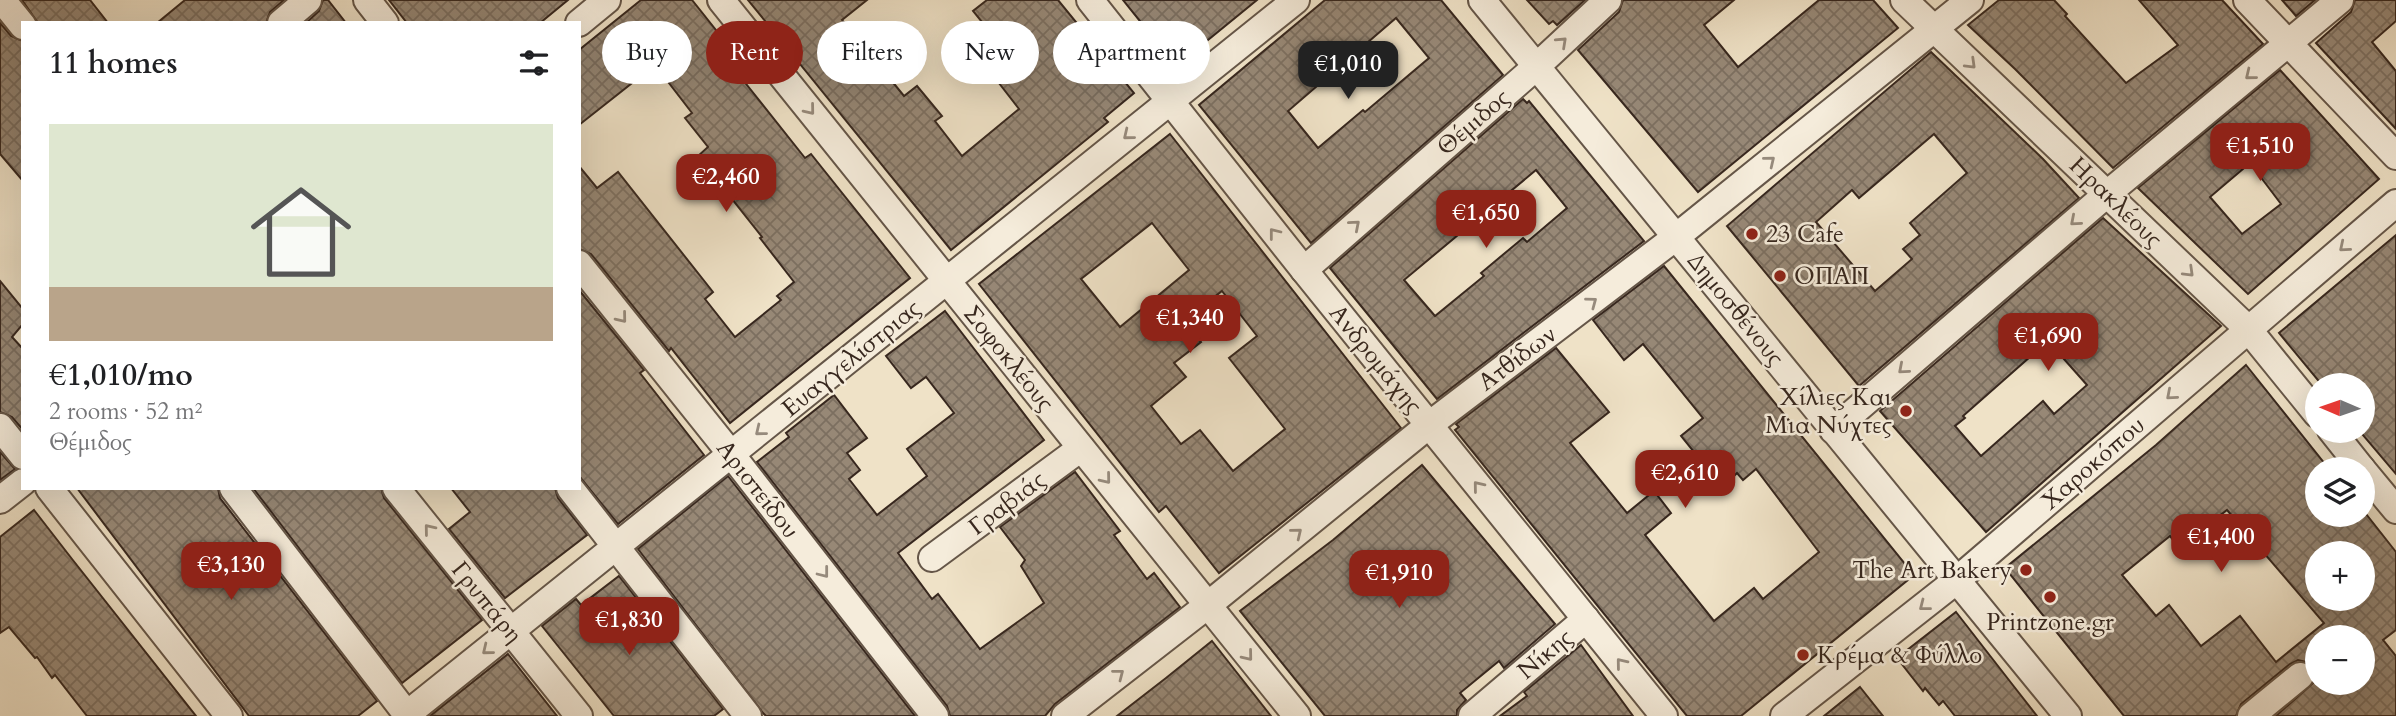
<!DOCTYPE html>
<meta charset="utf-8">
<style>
body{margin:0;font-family:Cardo,serif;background:#f2f2f2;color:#202124;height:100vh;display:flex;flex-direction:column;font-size:26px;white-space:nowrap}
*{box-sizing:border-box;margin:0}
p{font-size:23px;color:#757577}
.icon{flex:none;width:38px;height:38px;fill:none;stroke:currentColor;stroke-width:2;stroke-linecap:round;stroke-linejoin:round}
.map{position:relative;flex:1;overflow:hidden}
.panel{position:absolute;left:21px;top:21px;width:560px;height:469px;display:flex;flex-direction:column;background:#fff;border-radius:0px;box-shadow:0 7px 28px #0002}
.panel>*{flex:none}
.top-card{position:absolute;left:602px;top:21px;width:665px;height:63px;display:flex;gap:14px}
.needle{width:46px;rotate:272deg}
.buttons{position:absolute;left:2305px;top:373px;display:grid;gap:14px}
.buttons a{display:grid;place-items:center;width:70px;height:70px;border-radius:50%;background:#fff;box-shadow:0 7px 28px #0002;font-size:35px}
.price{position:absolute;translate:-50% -60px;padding:0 16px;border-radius:14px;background:#8f2418;color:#fff;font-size:23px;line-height:46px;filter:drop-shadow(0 2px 4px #0008)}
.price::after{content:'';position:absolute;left:50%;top:42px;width:21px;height:16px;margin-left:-10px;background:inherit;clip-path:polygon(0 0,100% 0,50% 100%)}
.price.on{background:#222;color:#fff}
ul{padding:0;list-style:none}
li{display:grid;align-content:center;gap:14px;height:371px;padding:0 28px}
li span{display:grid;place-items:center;height:217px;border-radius:0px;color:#555}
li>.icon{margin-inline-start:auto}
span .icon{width:126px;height:126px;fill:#fffc;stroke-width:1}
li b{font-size:30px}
h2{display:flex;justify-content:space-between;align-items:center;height:84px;padding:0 28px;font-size:30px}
.pill{padding:0 24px;border-radius:32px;background:#fff;box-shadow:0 7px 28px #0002;font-size:24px;line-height:63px}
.pill.on{background:#8f2418;color:#fff}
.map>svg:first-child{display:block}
</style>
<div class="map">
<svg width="2396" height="716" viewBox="0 0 2396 716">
<defs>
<pattern id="building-cross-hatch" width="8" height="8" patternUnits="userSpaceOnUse" patternTransform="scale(1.75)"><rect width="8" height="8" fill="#978876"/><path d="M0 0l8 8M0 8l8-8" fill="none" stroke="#7c6f60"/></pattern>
</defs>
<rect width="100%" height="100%" fill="#efe2c7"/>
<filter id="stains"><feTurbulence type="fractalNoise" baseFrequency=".00286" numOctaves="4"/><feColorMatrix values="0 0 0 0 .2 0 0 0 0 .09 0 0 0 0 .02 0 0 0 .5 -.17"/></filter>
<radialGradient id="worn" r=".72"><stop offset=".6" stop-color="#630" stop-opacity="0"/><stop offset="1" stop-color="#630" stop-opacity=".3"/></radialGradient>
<!-- building -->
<g fill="url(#building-cross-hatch)" stroke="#37271e" stroke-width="2" fill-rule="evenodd">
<polygon points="22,0 90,0 108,23 38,23"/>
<polygon points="185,0 284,0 270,12 266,23 157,23"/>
<polygon points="323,0 328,0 346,23 306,23 319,11"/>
<polygon points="389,0 568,0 540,23 407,23"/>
<polygon points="641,0 692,0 747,69 739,75 805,158 811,154 910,278 730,423 671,348 669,351 591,254 579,249 579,166 597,188 618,172 713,292 705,299 735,337 781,300 777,296 794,282 760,238 762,237 698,156 708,147 685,118 692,113 655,65 579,125 579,50"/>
<polygon points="748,0 867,0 842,20 904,96 917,86 942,116 935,121 962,156 1019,109 995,78 1001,73 992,63 999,58 991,50 999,43 973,11 987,0 1058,0 1134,93 1104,118 1108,122 951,250"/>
<polygon points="1123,0 1257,0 1176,66"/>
<path d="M1325,0H1441L1503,75L1311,243L1199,105ZM1396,18L1429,58L1365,112L1363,110L1318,148L1288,111Z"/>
<polygon points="1527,0 1585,0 1557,25 1553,21 1549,24"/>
<polygon points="1623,0 1734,0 1704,25 1738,67 1819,0 1873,0 1898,28 1698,192 1578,50 1619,12"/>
<polygon points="1999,0 2054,0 2067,14 2065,16 2126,83 2178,45 2139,0 2222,0 2263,44 2113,168 2015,69 1968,25"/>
<polygon points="2282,0 2315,0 2296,16"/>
<polygon points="2355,0 2396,0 2396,21 2372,42 2396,71 2396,129 2316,43 2351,12"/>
<polygon points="0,23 11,36 23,41 23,181 0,154"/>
<path d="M1931,52L2043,159L2079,198L1859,386L1727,226ZM1934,134L1967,173L1910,223L1920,235L1903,249L1912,259L1875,291L1816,222L1852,190L1859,198Z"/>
<path d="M2280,70L2379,179L2248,294L2138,188ZM2250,163L2281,204L2242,234L2210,197Z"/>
<path d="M1523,99L1527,103L1529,101L1644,241L1437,399L1330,268ZM1536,170L1567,208L1527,242L1523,238L1481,273L1484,276L1435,316L1404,280Z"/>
<path d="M1170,134L1401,428L1219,573L1166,506L1159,512L979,284ZM1152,223L1189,270L1120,327L1081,279ZM1222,291L1257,336L1229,358L1285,429L1233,471L1200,430L1181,444L1151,406L1186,377L1174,363L1201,342L1184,321Z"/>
<path d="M2103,218L2221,326L1986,532L1880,411ZM2048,341L2087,385L2054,414L2043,401L1981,456L1955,426L1965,418L1963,416Z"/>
<polygon points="2396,235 2396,474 2362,434 2362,385 2322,385 2279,333"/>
<polygon points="1664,266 1914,575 1741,716 1687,716 1455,430 1459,427 1456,424 1556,348 1609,412 1570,443 1627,513 1654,491 1671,513 1645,535 1714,621 1754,588 1763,599 1819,552 1756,469 1743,480 1737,473 1733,477 1724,465 1717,471 1711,465 1707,468 1681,436 1703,418 1643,344 1624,360 1593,320"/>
<polygon points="0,281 23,309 23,324 12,337 23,349 23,430 12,417 0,412"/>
<polygon points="579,290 644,370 640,373 704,455 618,524 579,476"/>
<polygon points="945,311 1044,440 898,553 932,599 938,594 980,649 1044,603 1021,566 1025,560 1000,527 1075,472 1120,531 1114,535 1147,579 1154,573 1180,607 1055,704 1045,716 950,716 947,706 757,462 789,437 786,433 834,395 867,438 847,453 860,470 849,479 877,515 927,476 907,449 954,413 926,377 911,388 886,356"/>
<path d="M2246,365L2329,469H2317V514H2366L2396,552V630L2383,640L2396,656V716H2276L2314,682L2316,674L2313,667L2306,662L2298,660L2290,664L2241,704L2236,716H2124L2005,568L2156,445ZM2227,510L2324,623L2276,662L2240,616L2201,646L2169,605L2156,616L2122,575L2170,536L2179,548ZM2317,553H2362V598H2317ZM2317,637H2362V682H2317Z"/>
<polygon points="0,452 15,469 0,480"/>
<polygon points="1422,465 1555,624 1504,668 1499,661 1460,693 1466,700 1457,710 1457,716 1325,716 1240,611 1333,540"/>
<polygon points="728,476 915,716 766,716 763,713 638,549"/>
<polygon points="77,488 218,488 220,498 377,701 358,716 249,716"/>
<polygon points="253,488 381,488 384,498 482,620 402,683"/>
<polygon points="451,488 555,488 558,498 587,535 505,598 449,529 470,512"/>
<polygon points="34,510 72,559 196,716 87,716 55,675 52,678 37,657 35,658 9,627 0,633 0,537"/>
<polygon points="619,576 723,709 714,716 614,716 542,626 576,599 581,605"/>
<polygon points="1956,612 2012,684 2037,716 1955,716 1943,701 1939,705 1925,688 1923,691 1897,658"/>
<polygon points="1212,641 1271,716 1117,716 1166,678"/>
<polygon points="1581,645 1633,716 1500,716 1527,696 1524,692"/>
<polygon points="508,654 557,716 430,716"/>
<polygon points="1860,687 1883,716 1824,716"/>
</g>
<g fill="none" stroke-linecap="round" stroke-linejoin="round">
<!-- minor casing -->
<g stroke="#655648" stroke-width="30">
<g id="minor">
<polyline points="2,0 23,26"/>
<polyline points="367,0 385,23"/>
<polyline points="721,0 1297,716"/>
<polyline points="1090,0 1304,270 1664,716"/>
<polyline points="1482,0 2068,716"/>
<polyline points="1904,0 2248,329 2317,414"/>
<polyline points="2247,0 2396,156"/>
<polyline points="281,23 308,0"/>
<polyline points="579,23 607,0"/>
<polyline points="579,264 731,454 935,716"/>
<polyline points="1304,270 1537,66 1608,0"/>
<polyline points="0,427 23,456"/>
<polyline points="1833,430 2107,194 2340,0"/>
<polyline points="2331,430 2362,469"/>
<polyline points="2362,469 2396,510"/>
<polyline points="49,488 229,716"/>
<polyline points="233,488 408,716"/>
<polyline points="396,488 579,716"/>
<polyline points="570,488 748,716"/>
<polyline points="0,500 23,482"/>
<polyline points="932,558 1081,448"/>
<polyline points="405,716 1296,0"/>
<polyline points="1065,716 1208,605 1429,425 1676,237 1970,0"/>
<polyline points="1472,716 1586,619"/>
<polyline points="1784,716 1957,580 2396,203"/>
<polyline points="2251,716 2300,676"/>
</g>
</g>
<!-- minor -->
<use href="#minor" stroke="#f5ecdb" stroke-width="26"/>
</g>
<!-- one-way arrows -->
<defs><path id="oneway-chevron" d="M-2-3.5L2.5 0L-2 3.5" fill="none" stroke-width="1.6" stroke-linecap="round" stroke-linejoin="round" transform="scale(1.75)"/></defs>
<g stroke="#968a7c">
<use href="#oneway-chevron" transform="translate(1562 42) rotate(-43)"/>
<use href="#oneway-chevron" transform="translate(1971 64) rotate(44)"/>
<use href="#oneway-chevron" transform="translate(2250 75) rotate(141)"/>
<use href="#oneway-chevron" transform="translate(810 110) rotate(51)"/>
<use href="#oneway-chevron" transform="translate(1128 135) rotate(141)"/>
<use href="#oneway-chevron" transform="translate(1770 161) rotate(-39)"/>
<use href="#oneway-chevron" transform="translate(2075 221) rotate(139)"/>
<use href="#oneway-chevron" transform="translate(1355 225) rotate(-41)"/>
<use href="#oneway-chevron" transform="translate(1274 233) rotate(-128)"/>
<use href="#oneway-chevron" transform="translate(2344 247) rotate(140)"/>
<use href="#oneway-chevron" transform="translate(2189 272) rotate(44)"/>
<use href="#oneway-chevron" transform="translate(1592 302) rotate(-37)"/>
<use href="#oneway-chevron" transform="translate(622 318) rotate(51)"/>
<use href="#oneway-chevron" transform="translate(1903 369) rotate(139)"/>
<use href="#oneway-chevron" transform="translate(2171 395) rotate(139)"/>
<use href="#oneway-chevron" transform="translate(760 431) rotate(141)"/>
<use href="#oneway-chevron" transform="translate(1106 479) rotate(51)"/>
<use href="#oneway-chevron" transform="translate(1478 486) rotate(-129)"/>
<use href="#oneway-chevron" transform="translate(429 529) rotate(-129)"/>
<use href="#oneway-chevron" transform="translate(1297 533) rotate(-39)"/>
<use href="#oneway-chevron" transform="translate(824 573) rotate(52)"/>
<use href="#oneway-chevron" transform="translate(1924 606) rotate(142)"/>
<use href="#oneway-chevron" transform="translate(487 650) rotate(141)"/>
<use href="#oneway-chevron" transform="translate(1248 656) rotate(51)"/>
<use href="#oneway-chevron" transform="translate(1621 663) rotate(-129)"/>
<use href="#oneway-chevron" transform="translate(1119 674) rotate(-38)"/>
</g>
<!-- markers -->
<g fill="#8f2418" stroke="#f5ecdb" stroke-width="2.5">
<circle cx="1752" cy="234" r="7"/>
<circle cx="1780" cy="276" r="7"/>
<circle cx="1906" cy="411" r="7"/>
<circle cx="2026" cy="570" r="7"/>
<circle cx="2050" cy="597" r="7"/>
<circle cx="1803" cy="655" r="7"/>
</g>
<g text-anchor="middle" stroke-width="5" stroke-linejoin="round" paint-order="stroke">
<!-- street labels -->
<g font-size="24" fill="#37271e" stroke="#f5ecdb">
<text transform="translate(1473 122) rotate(-41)" y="8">Θέμιδος</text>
<text transform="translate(2116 202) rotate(44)" y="8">Ηρακλέους</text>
<text transform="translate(1736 309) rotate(51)" y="8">Δημοσθένους</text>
<text transform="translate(851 358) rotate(-39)" y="8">Ευαγγελίστριας</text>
<text transform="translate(1009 358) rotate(51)" y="8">Σοφοκλέους</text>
<text transform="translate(1517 358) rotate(-37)" y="8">Ατθίδων</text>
<text transform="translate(1376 359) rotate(51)" y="8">Ανδρομάχης</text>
<text transform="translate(2093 463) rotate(-41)" y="8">Χαροκόπου</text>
<text transform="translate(758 489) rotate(52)" y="8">Αριστείδου</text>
<text transform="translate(1007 503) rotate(-37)" y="8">Γραβιάς</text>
<text transform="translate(487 602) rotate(51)" y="8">Γρυπάρη</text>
<text transform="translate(1545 654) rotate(-40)" y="8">Νίκης</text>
</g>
<!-- poi labels -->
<g font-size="24" fill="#37271e" stroke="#f5ecdb" text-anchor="start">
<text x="1766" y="242">23 Cafe</text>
<text x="1794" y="284">ΟΠΑΠ</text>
<text x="1892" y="405" text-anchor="end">Χίλιες Και<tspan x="1892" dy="28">Μια Νύχτες</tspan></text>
<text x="2012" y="578" text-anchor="end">The Art Bakery</text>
<text x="2050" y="630" text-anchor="middle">Printzone.gr</text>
<text x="1817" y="663">Κρέμα &amp; Φύλλο</text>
</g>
</g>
<rect width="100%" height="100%" filter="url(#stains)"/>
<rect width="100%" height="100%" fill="url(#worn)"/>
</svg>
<div class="buttons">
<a><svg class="needle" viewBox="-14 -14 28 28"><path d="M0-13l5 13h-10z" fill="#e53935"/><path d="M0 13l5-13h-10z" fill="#757577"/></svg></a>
<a><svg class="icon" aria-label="layers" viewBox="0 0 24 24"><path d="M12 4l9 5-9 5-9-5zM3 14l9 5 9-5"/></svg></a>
<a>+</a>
<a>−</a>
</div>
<b class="price on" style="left:1348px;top:101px">€1,010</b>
<b class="price" style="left:2260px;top:183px">€1,510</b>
<b class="price" style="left:726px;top:214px">€2,460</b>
<b class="price" style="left:1486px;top:250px">€1,650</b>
<b class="price" style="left:1190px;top:355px">€1,340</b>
<b class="price" style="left:2048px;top:373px">€1,690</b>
<b class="price" style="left:1685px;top:510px">€2,610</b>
<b class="price" style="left:2221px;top:574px">€1,400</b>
<b class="price" style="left:231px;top:602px">€3,130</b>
<b class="price" style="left:1399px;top:610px">€1,910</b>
<b class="price" style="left:629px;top:657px">€1,830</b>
<div class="top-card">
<a class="pill">Buy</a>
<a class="pill on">Rent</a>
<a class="pill">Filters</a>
<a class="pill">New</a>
<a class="pill">Apartment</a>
</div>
<section class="panel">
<h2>11 homes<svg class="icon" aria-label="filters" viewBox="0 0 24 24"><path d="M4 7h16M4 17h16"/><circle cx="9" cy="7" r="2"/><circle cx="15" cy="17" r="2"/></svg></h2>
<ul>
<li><span style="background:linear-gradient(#dfe7d0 75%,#b9a48a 0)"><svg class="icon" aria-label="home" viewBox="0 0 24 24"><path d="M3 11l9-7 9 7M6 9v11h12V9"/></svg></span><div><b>€1,010/mo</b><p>2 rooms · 52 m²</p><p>Θέμιδος</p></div></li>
</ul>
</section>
</div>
